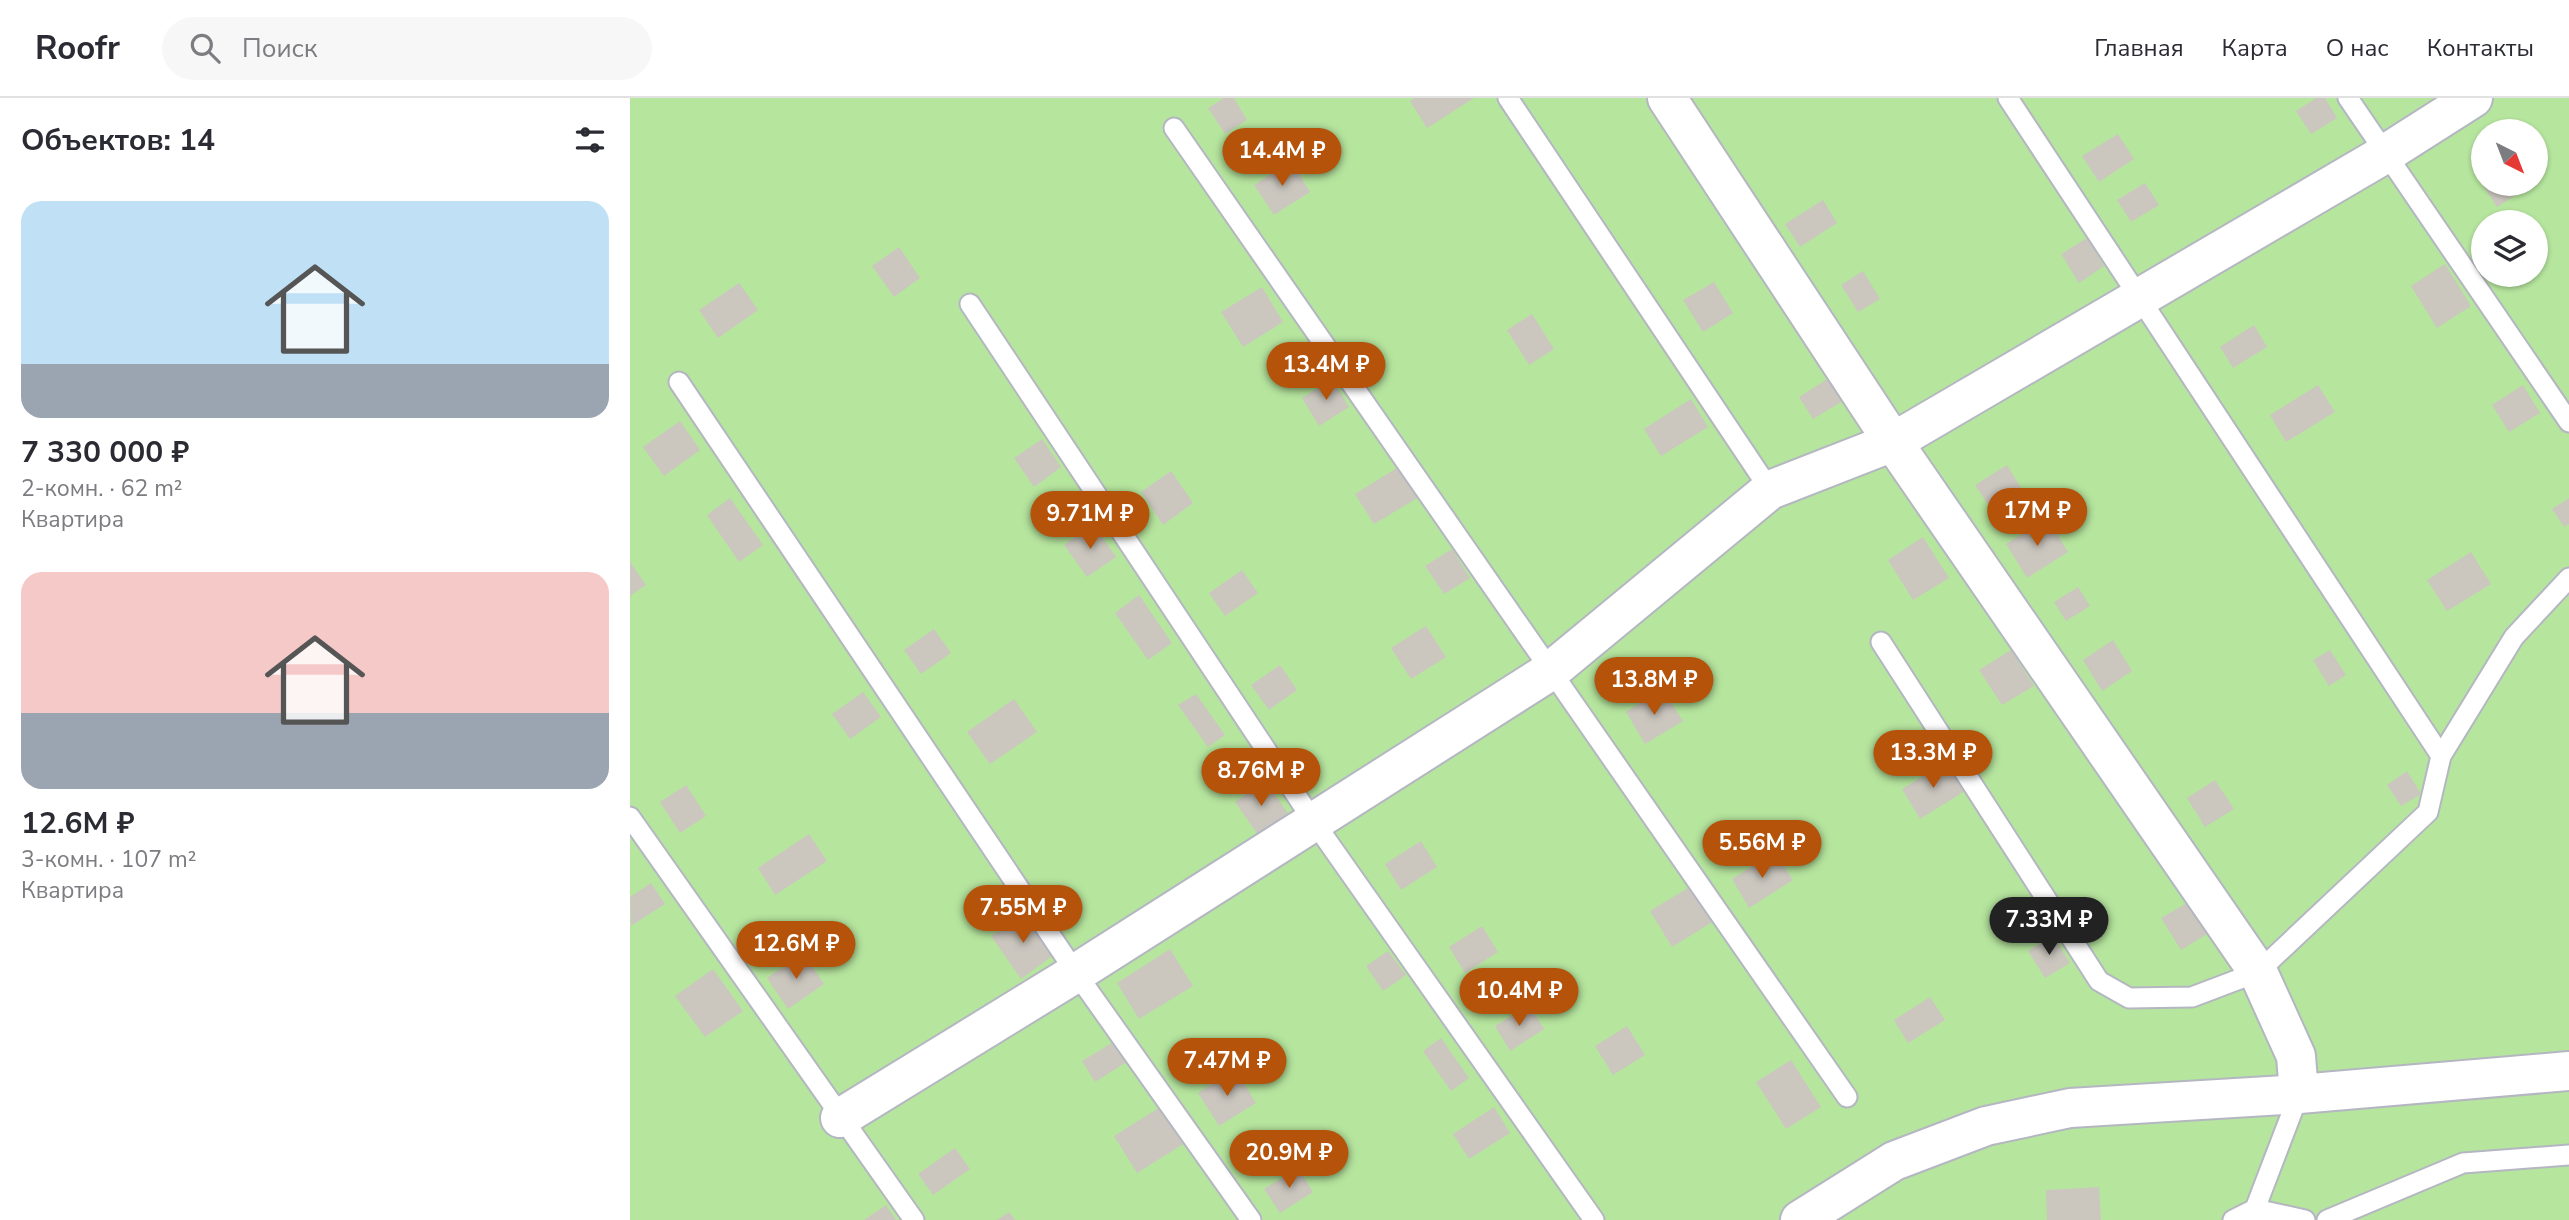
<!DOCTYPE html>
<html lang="ru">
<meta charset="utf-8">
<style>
body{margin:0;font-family:"Nunito Sans",sans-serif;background:#f7f7f7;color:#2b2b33;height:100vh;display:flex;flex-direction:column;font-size:26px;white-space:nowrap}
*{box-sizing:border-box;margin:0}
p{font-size:23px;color:#7c7c81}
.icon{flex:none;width:38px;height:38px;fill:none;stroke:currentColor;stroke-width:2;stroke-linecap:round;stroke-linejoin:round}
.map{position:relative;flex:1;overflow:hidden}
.sheet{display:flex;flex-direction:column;background:#fff;width:630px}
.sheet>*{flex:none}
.needle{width:46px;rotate:138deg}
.controls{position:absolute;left:1841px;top:21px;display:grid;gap:14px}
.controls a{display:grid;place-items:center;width:77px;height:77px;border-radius:50%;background:#fff;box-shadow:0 2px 5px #0004;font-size:35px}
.price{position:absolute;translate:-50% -60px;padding:0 16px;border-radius:24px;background:#b45309;color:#fff;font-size:23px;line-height:46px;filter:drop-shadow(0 2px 4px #0008)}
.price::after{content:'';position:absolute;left:50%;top:42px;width:21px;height:16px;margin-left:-10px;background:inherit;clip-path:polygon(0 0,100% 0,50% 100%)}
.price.current{background:#222;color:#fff}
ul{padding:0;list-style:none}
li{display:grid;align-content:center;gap:14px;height:371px;padding:0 21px}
li span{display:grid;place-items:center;height:217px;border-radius:21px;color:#555}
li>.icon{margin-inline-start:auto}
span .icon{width:126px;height:126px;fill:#fffc;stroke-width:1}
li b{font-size:30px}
h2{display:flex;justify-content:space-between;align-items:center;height:84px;padding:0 21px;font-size:30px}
header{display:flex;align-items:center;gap:42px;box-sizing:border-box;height:98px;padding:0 35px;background:#fff;border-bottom:2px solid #e1e1e2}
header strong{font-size:33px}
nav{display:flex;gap:38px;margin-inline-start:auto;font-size:24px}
.search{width:490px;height:63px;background:#f7f7f7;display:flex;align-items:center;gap:18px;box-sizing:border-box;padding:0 24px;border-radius:38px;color:#7c7c81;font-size:26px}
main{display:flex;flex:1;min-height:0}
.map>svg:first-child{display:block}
</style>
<header>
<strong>Roofr</strong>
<div class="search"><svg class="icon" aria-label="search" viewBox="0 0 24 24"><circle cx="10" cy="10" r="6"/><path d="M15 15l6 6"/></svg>Поиск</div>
<nav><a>Главная</a><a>Карта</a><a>О нас</a><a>Контакты</a></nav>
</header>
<main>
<section class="sheet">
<h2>Объектов: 14<svg class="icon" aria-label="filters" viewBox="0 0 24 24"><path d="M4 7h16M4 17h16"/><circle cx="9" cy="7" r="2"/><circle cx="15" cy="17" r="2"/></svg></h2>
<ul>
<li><span style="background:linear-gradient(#bfe0f5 75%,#9aa5b1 0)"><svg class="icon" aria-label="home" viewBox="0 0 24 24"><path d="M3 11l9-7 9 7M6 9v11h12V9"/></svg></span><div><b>7 330 000 ₽</b><p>2-комн. · 62 m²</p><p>Квартира</p></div></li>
<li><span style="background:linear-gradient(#f6c9c9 65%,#9aa5b1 0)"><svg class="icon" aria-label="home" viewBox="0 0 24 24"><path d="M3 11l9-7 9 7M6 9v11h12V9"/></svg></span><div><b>12.6M ₽</b><p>3-комн. · 107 m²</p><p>Квартира</p></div></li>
</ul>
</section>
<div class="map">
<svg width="1939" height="1122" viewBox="0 0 1939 1122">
<rect width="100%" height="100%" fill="#efe9e1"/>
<!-- green -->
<path fill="#b6e59e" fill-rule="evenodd" d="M0,0H1939V1122H0ZM1853,33H1906V86H1853ZM1853,124H1906V177H1853Z"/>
<!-- building -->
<g fill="#cbc7bf">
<polygon points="594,0 604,0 617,22 595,36 578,10"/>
<polygon points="784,0 844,0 797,30 780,3"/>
<polygon points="1686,0 1695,0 1707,20 1681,36 1666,13"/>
<polygon points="1488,36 1504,61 1469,84 1452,58"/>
<polygon points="661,63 680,94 644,117 624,87"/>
<polygon points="1515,85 1529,107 1501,124 1487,102"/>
<polygon points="1852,86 1894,86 1897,90 1867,109"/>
<polygon points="1193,102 1207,125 1170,149 1155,126"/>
<polygon points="1457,140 1474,168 1449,185 1431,156"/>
<polygon points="269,149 290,180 264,199 242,168"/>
<polygon points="1815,166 1841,208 1807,230 1781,188"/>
<polygon points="1233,173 1250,201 1228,214 1211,187"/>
<polygon points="1084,184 1103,215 1073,234 1053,202"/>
<polygon points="109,185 128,212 88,240 69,212"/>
<polygon points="632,189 653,224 613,249 591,214"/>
<polygon points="902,216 924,251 899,267 877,232"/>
<polygon points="1624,227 1637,249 1603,270 1590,249"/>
<polygon points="1202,278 1216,301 1183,321 1169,299"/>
<polygon points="702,281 719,309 689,328 672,300"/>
<polygon points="1688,287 1705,314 1656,344 1640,317"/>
<polygon points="1893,287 1910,315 1879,334 1862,307"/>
<polygon points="1061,301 1078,329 1031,358 1014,331"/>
<polygon points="50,323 70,352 34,378 13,349"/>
<polygon points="412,341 431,369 404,389 384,360"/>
<polygon points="1377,367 1398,401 1367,420 1345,387"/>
<polygon points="770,368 789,399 744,426 725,396"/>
<polygon points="541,373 563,405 533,427 511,394"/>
<polygon points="100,400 133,447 109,464 77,417"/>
<polygon points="1939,400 1939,426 1934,429 1922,411"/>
<polygon points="1417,420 1438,454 1397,480 1376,446"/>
<polygon points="463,426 486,459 457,479 434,447"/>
<polygon points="1293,439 1319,480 1283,502 1258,462"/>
<polygon points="822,451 840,480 814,496 795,468"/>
<polygon points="1841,454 1861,486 1817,513 1797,482"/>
<polygon points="0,464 16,487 0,498"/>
<polygon points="612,472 628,495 595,518 579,495"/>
<polygon points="1448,489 1460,508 1436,523 1424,504"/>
<polygon points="509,497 542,545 518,562 485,515"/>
<polygon points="796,528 816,559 781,581 761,550"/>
<polygon points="304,531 321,555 291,576 274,552"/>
<polygon points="1483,542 1502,573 1472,593 1453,562"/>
<polygon points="1381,552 1404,588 1372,607 1349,572"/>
<polygon points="1700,552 1716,577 1699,588 1683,562"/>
<polygon points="650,567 667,592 639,612 621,587"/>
<polygon points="1032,591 1053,623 1015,646 996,614"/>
<polygon points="233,594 251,619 220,641 202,616"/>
<polygon points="566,596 595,637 578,649 548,607"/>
<polygon points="384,601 407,634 360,666 337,634"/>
<polygon points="1316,664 1335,693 1290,721 1272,691"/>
<polygon points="1777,673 1791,696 1771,708 1757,687"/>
<polygon points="1585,682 1604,711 1575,729 1557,700"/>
<polygon points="635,683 658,715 628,737 605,704"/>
<polygon points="56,687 76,718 50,735 30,704"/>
<polygon points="179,736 197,763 145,797 128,770"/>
<polygon points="791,743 807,769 771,792 755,766"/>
<polygon points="1145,754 1163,782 1119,810 1102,781"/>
<polygon points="21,785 35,806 1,828 0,799"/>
<polygon points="1061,788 1084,823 1042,849 1020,813"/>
<polygon points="1562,802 1582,833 1551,852 1531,820"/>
<polygon points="395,814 425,856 391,881 361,838"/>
<polygon points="852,828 868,854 835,875 819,849"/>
<polygon points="1423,838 1440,865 1415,880 1398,853"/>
<polygon points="540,851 563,888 509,921 487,885"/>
<polygon points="758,853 776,877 753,893 736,868"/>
<polygon points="173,855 194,886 158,911 137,880"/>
<polygon points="83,871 113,913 75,939 45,898"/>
<polygon points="1300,899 1315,922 1278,945 1264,922"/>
<polygon points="899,907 914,931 880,953 865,928"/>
<polygon points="997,928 1015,957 983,977 965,948"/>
<polygon points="811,940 839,980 821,993 793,953"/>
<polygon points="485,943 498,963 465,984 452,963"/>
<polygon points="1161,962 1191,1009 1156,1031 1126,984"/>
<polygon points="605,971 626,1005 589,1028 568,995"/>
<polygon points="532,1008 555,1045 507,1075 484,1038"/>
<polygon points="864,1009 880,1035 839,1061 823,1036"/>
<polygon points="325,1050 340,1071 303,1097 288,1076"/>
<polygon points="668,1070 683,1094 650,1115 634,1091"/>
<polygon points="1469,1089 1471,1122 1417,1122 1416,1092"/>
<polygon points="256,1107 266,1122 234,1122"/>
<polygon points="379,1114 385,1122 367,1122"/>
</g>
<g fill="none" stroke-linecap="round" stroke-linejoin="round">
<!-- lane casing -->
<g stroke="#b4b7c1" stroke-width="23">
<g id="lane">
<polyline points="878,0 1140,392"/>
<polyline points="1378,0 1811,658"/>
<polyline points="1718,0 1939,324"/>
<polyline points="544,30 1217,999"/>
<polyline points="340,206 684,724 964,1122"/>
<polyline points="49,284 446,875 621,1122"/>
<polyline points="1251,544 1469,883 1499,900 1562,899 1628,874 1798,714 1811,658 1884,539 1939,480"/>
<polyline points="0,719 284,1122"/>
<polyline points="1603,1122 1625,1111 1675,1122"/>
<polyline points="1632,1122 1625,1111 1669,996"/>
<polyline points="1697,1122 1833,1065 1939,1057"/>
</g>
</g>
<!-- street casing -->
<g stroke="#b4b7c1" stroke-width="42">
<g id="street">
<polyline points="1037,0 1263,344 1628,874 1666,958 1669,996"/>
<polyline points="210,1020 446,875 922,572 1140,392 1263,344 1755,56 1843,0"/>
<polyline points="1170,1122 1264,1063 1356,1028 1440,1010 1669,996 1939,973"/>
</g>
</g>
<!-- lane -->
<use href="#lane" stroke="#fff" stroke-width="19"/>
<!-- street -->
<use href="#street" stroke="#fff" stroke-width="38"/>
</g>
</svg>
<div class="controls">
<a><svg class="needle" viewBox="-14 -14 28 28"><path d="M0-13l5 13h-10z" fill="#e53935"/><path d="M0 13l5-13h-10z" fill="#7c7c81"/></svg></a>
<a><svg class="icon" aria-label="layers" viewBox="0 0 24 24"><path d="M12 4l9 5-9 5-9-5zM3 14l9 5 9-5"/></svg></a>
</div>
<b class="price" style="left:652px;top:90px">14.4M ₽</b>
<b class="price" style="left:696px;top:304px">13.4M ₽</b>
<b class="price" style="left:1407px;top:450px">17M ₽</b>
<b class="price" style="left:460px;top:453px">9.71M ₽</b>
<b class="price" style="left:1024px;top:619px">13.8M ₽</b>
<b class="price" style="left:1303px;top:692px">13.3M ₽</b>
<b class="price" style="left:631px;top:710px">8.76M ₽</b>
<b class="price" style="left:1132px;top:782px">5.56M ₽</b>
<b class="price" style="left:393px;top:847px">7.55M ₽</b>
<b class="price current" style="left:1419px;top:859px">7.33M ₽</b>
<b class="price" style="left:166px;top:883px">12.6M ₽</b>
<b class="price" style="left:889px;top:930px">10.4M ₽</b>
<b class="price" style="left:597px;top:1000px">7.47M ₽</b>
<b class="price" style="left:659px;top:1092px">20.9M ₽</b>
</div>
</main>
